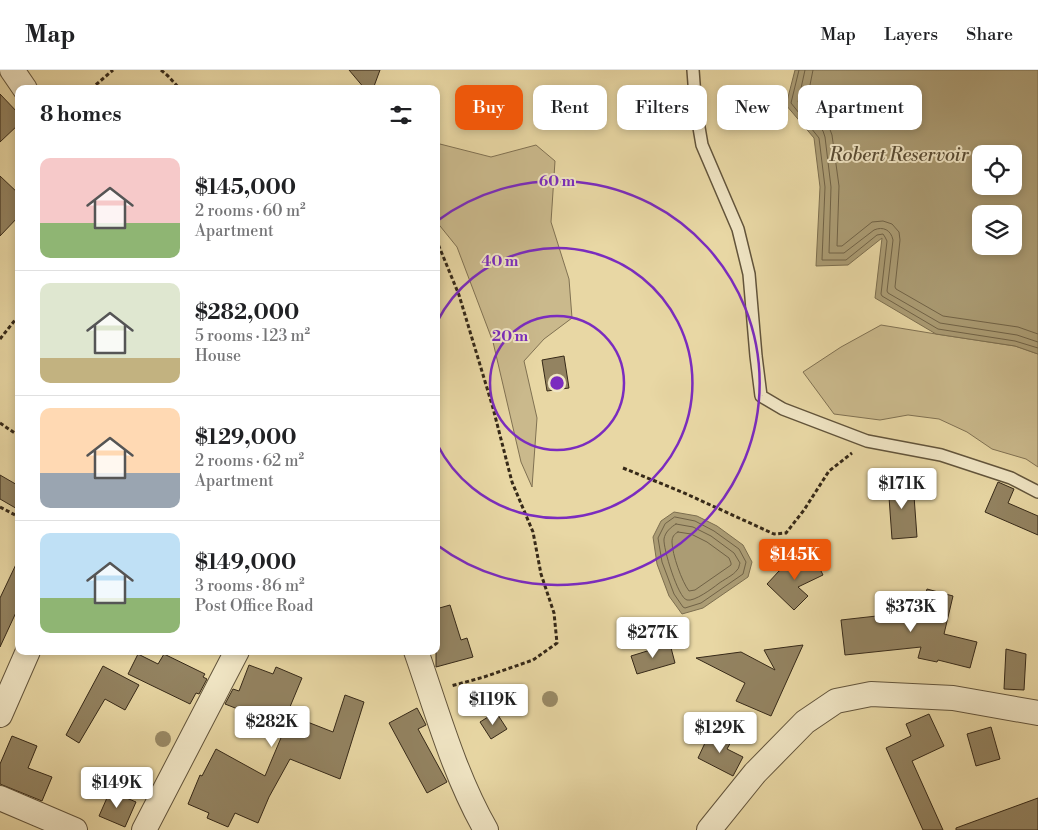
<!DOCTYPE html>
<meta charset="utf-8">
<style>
body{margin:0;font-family:"Libre Bodoni",serif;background:#f6f6f6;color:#202124;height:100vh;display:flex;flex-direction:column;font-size:19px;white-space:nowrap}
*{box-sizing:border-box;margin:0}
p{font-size:16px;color:#757577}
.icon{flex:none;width:28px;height:28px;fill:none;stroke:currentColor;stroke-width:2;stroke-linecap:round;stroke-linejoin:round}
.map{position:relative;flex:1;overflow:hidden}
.panel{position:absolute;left:15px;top:15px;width:425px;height:570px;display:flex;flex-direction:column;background:#fff;border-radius:10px;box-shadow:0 2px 8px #0003}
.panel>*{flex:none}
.guide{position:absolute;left:455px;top:15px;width:475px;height:45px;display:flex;gap:10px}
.buttons{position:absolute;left:972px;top:75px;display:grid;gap:10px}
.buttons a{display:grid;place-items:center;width:50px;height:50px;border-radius:10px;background:#fff;box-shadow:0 2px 8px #0003;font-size:25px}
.price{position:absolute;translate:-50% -42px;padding:0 11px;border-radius:5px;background:#fff;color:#222;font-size:16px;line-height:32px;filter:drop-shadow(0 1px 2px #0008)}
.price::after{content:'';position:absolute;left:50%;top:30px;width:15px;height:11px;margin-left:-8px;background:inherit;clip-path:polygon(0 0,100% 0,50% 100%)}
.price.current{background:#ea580c;color:#fff}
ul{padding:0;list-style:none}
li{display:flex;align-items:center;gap:15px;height:125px;padding:0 25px}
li+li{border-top:1px solid #e0e0e0}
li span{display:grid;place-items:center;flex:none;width:140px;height:100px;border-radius:10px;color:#555}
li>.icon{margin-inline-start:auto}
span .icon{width:60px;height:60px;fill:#fffc;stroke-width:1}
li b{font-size:21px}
h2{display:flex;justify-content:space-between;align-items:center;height:60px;padding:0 25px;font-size:21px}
.tag{padding:0 18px;border-radius:10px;background:#fff;box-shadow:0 2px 8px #0003;font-size:18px;line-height:45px}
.tag.current{background:#ea580c;color:#fff}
header{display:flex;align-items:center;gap:30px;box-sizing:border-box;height:70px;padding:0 25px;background:#fff;border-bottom:1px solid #e0e0e0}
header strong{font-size:24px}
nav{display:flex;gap:28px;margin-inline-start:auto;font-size:18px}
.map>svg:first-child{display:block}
</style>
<header>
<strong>Map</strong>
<nav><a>Map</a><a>Layers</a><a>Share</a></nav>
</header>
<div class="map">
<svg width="1038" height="760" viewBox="0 0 1038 760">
<rect width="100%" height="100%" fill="#e8d7a4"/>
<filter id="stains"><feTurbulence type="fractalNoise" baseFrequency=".004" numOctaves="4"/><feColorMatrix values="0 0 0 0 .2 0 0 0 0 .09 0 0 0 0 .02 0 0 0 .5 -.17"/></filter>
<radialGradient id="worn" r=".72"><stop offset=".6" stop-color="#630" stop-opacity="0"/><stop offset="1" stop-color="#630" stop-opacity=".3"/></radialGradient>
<!-- green -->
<g fill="#cab98c" stroke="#807152">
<polygon points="436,73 491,87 536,75 555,91 551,152 569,209 572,248 544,269 524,291 537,348 532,417 521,392 493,272 457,177 436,151"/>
<polygon points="881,255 936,264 1015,276 1038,284 1038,397 1026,389 992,379 967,362 939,349 908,345 880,350 834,344 803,302 841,277"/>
</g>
<!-- water -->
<g fill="#ab9c74" stroke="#7c6e4f" fill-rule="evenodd">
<path d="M795,0H1038V284L1015,276L936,264L875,228L882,168L848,195L816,196L820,117L814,68L786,35ZM981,84H1014V116H981ZM981,144H1014V176H981Z"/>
<polygon points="674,442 697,446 717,456 743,475 752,492 748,507 703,538 682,544 669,526 657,494 653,467 661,451"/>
</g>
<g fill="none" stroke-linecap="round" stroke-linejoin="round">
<!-- shore -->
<g stroke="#706246" stroke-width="1">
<polyline points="799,0 791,33 819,68 825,117 822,190 846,190 877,165 883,164 885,167 887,171 881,224 882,226 938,259 1015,271 1038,278"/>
<path d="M805,0L798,32L823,61L825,67L831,117L829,183H844L874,160C883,156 891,160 893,170L887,221L888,223L940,253L1017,265L1038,272"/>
<polyline points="813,0 807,30 829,57 832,65 839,116 837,176 842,176 872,152 883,151 892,154 899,162 900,170 895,217 896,219 943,246 1018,257 1038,264"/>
<polygon points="675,447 695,451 714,461 739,479 746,492 743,504 701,533 685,538 683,537 674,524 662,492 658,468 665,454"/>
<path d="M676,454L693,457L711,466L734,483L740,493C739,495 739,499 737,500C734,505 723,510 718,514C713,518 694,532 687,530C678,528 663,478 664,469C665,462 671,457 676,454Z"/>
<path d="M678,462L691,464L707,472L729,488L731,493V495L695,520L689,521C682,512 672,484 672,472C672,467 674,464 678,462Z"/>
</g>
</g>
<!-- building -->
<g fill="#938361" stroke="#362918">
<polygon points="349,0 380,0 373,19 365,19"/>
<polygon points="0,24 19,44 19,54 0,72"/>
<polygon points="584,30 593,46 570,59 561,43"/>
<polygon points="0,106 19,124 19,146 0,166"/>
<polygon points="564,286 569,318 547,321 542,290"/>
<polygon points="0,405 19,416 19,440 0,429"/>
<polygon points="913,412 917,467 892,469 888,413"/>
<polygon points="998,412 1014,419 1008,433 1038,446 1038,465 985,442"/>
<polygon points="813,485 823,505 798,517 808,526 794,540 767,514 779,501"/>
<polygon points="19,488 19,536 0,577 0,528"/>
<polygon points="927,519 953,526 944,564 977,572 970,598 938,590 937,592 918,588 921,577 845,585 841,550 921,541"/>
<polygon points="450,535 461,570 467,568 473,587 436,597 436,539"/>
<polygon points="670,574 675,593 637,604 631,586"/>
<polygon points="803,575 771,646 736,631 745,613 696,588 741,582 775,600 764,580"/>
<polygon points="1006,579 1026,584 1024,620 1004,619"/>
<polygon points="138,584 158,594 164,584 205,604 203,607 207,609 199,624 196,623 190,634 128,604"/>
<polygon points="249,595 273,604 276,597 302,608 287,644 333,662 345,625 364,632 340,709 290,689 269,727 258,753 235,743 228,757 207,748 209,743 188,734 200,705 202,706 216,679 265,706 283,663 246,648 248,643 225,634 233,619 239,621"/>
<polygon points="103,596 139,615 125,640 105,629 79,673 66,665"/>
<polygon points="417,638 426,655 418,659 447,712 427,723 389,653"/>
<polygon points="496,642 507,659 491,669 480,652"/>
<polygon points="929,644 944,676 912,691 943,760 923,760 886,678 911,666 906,654"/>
<polygon points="991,657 1000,689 976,696 967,664"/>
<polygon points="711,660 732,670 727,679 743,687 733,706 698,688"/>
<polygon points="12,666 37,676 28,698 52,707 42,731 0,714 0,694"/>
<polygon points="110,721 136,732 125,757 99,746"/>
<polygon points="1038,728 1038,760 956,760 956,758"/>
</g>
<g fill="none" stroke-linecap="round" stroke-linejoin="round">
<!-- service casing -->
<g stroke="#62543b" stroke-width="14">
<polyline id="service" points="693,0 696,40 702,75 738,159 749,204 756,286 761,326 783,339 867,371 941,385 1011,408 1038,422"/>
</g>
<!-- minor casing -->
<g stroke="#62543b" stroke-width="26">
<g id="minor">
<polyline points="12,0 25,19"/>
<path d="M416,581C437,641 454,704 486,760"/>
<polyline points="0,645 28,581"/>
<polyline points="0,728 75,760"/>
<polyline points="144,760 237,581"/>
<polyline points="709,760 755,703 805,652 836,631 871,624 953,628 1038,643"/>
</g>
</g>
<!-- path -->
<g stroke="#362918" stroke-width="3" stroke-dasharray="4 2.5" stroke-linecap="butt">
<polyline points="161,0 168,6 180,19"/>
<polyline points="91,19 113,0"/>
<polyline points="436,169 459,225 493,338 512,412 533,462 541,504 554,543 557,573 533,590 484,607 451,616"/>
<polyline points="0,269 19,245"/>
<polyline points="0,353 19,366"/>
<polyline points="623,398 682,422 774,464 786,463 804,440 829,401 852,383"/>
<polyline points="0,437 19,447"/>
</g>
<!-- service -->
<use href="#service" stroke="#f0e5c4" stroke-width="11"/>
<!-- minor -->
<use href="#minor" stroke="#f0e5c4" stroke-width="24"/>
</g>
<!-- trees -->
<g fill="#9a8b67">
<circle cx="550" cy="629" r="8"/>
<circle cx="163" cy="669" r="8"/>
</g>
<!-- distance rings -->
<g fill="none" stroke="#7b2cbf" stroke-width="2.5">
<circle cx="557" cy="313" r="67"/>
<path d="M437 252A135 135 0 1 1 437 374"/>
<path d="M437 151A202 202 0 1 1 437 475"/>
</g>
<g text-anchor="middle" stroke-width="4" stroke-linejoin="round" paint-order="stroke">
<!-- water labels -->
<g font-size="19" font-style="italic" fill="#594c34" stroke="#f0e5c4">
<text x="899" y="91">Robert Reservoir</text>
</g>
</g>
<circle cx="557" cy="313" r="8" fill="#7b2cbf" stroke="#f0e5c4" stroke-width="2.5"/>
<g font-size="15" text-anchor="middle" font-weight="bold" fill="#7b2cbf" stroke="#f0e5c4" stroke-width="4" stroke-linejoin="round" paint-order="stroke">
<text x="557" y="116">60 m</text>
<text x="500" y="196">40 m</text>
<text x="510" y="271">20 m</text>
</g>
<rect width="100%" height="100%" filter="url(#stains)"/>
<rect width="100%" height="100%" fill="url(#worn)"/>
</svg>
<div class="buttons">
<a><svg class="icon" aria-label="locate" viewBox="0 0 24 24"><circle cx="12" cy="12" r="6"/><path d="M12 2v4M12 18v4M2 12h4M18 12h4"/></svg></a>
<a><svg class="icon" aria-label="layers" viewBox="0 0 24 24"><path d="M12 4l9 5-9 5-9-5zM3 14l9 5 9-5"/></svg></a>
</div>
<b class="price" style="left:902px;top:440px">$171K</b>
<b class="price current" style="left:795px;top:511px">$145K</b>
<b class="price" style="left:911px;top:563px">$373K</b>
<b class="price" style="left:653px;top:589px">$277K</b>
<b class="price" style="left:493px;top:656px">$119K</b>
<b class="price" style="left:272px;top:678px">$282K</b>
<b class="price" style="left:720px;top:684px">$129K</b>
<b class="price" style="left:117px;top:739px">$149K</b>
<div class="guide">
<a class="tag current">Buy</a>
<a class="tag">Rent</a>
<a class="tag">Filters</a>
<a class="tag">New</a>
<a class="tag">Apartment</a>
</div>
<section class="panel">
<h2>8 homes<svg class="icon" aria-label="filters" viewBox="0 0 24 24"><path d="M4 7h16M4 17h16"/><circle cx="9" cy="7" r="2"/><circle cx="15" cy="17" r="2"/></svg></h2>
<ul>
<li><span style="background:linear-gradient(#f6c9c9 65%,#8fb573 0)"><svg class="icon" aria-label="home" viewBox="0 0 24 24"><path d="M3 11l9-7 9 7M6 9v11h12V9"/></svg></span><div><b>$145,000</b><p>2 rooms · 60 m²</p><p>Apartment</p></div></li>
<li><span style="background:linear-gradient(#dfe7d0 75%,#c2b280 0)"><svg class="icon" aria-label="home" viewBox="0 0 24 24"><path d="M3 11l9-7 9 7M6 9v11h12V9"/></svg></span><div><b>$282,000</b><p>5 rooms · 123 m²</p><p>House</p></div></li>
<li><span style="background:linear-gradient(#ffd9b3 65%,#9aa5b1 0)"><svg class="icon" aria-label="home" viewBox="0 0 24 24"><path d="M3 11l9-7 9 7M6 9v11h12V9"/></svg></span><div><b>$129,000</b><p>2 rooms · 62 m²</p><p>Apartment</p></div></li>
<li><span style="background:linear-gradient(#bfe0f5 65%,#8fb573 0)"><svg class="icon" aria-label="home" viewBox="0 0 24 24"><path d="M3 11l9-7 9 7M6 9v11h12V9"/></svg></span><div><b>$149,000</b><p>3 rooms · 86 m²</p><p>Post Office Road</p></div></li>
</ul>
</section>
</div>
